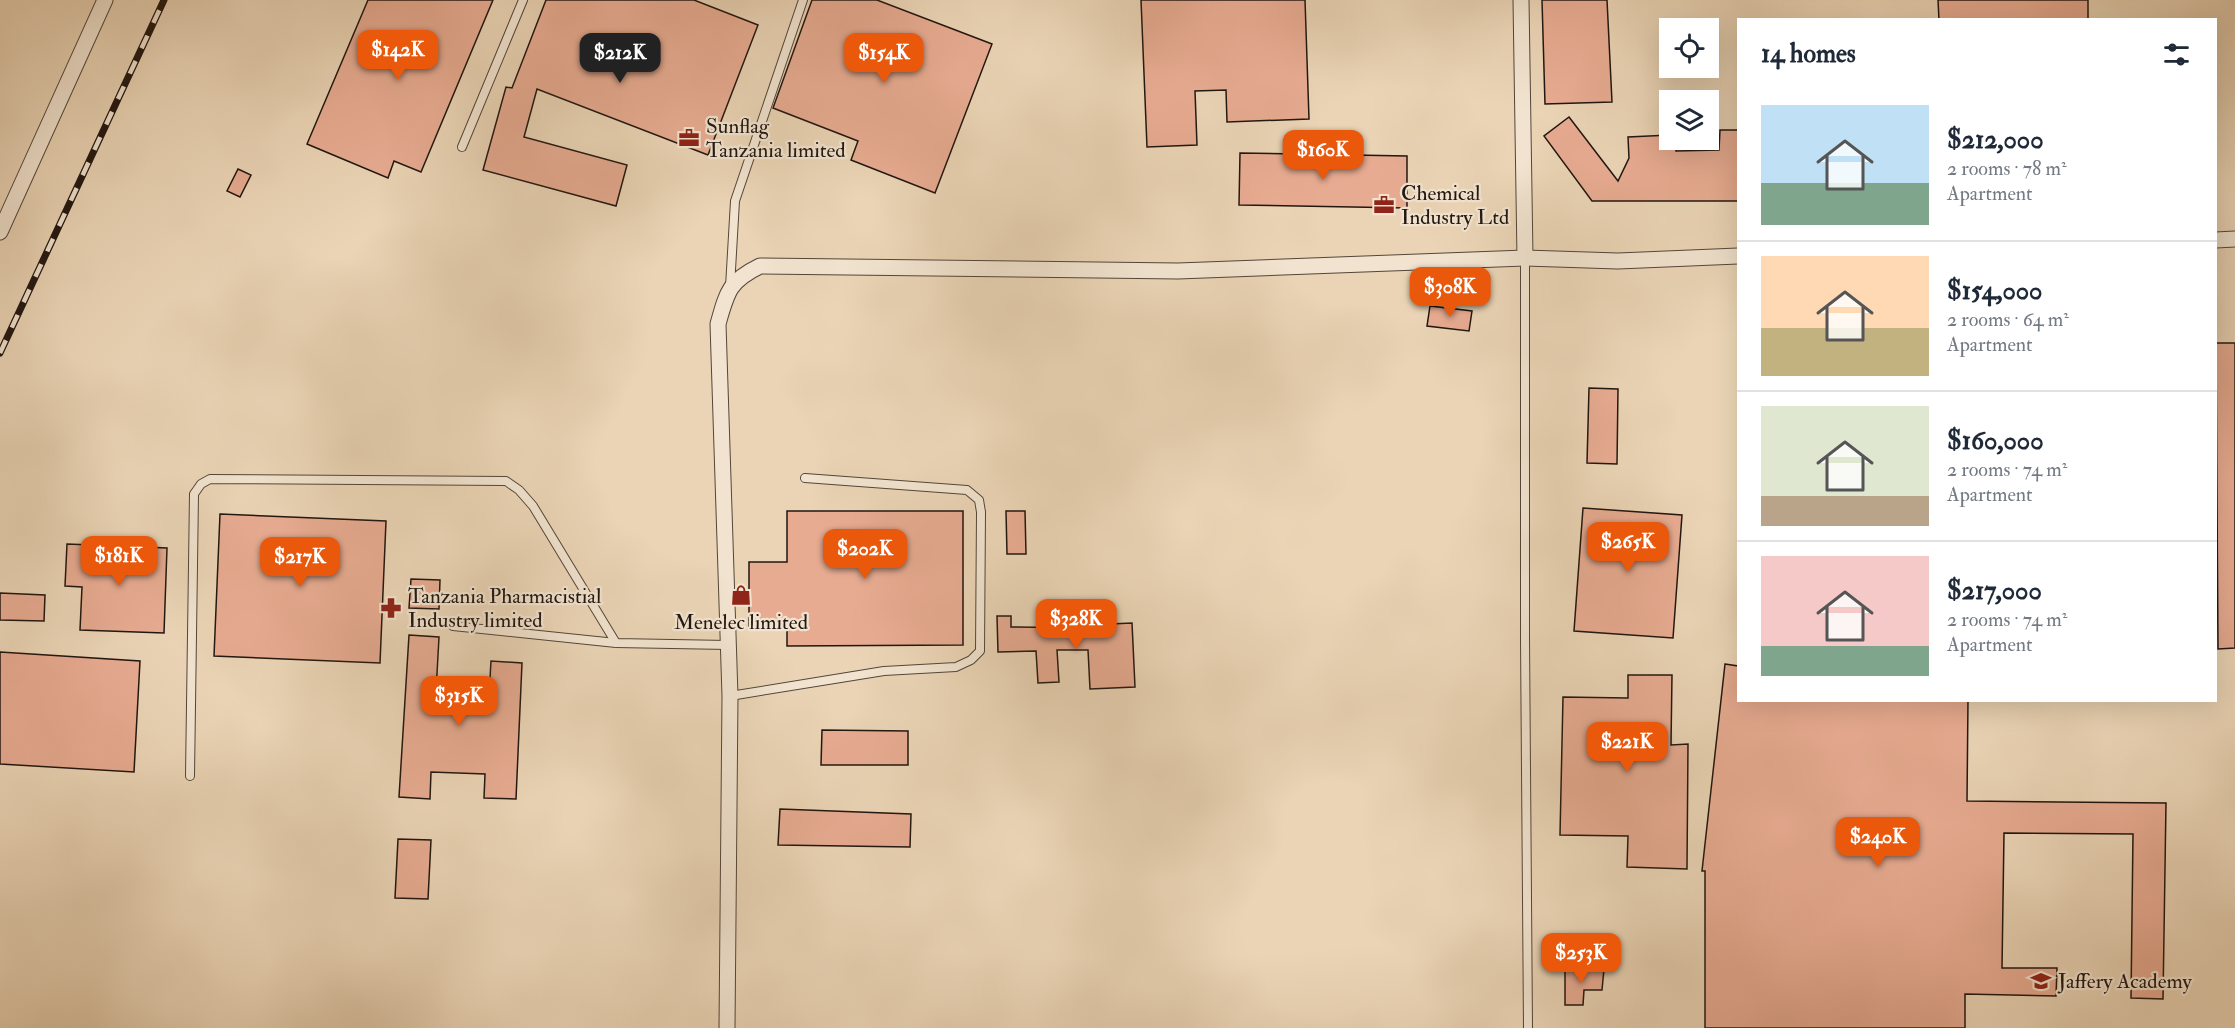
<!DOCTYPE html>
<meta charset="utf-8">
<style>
body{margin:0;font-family:"IM FELL Double Pica",serif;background:#f6f6f7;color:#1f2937;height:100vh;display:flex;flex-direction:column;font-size:22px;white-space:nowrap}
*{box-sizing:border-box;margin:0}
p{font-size:20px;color:#747a83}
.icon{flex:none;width:33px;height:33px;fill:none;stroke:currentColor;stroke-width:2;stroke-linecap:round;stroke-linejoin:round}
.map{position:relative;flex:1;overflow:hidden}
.drawer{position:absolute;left:1737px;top:18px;width:480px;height:684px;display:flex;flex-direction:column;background:#fff;border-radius:0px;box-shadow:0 6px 24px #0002}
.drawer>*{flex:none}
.fabs{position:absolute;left:1659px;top:18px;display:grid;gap:12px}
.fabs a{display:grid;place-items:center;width:60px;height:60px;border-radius:0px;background:#fff;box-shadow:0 6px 24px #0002;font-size:30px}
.price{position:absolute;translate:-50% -51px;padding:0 14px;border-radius:12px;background:#ea580c;color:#fff;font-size:20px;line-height:39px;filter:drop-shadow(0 2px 3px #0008)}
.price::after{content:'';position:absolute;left:50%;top:36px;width:18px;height:14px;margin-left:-9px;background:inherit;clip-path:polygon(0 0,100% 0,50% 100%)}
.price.current{background:#222;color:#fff}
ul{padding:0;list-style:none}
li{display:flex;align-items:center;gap:18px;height:150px;padding:0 24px}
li+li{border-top:2px solid #e0e1e3}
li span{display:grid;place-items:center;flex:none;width:168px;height:120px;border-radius:0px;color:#555}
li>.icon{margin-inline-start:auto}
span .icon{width:72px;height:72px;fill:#fffc;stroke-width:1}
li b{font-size:26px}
h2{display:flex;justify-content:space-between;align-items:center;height:72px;padding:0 24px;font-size:26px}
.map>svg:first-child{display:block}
</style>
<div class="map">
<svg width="2235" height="1028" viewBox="0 0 2235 1028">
<rect width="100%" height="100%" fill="#ead4b5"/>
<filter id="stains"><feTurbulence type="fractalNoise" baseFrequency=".00333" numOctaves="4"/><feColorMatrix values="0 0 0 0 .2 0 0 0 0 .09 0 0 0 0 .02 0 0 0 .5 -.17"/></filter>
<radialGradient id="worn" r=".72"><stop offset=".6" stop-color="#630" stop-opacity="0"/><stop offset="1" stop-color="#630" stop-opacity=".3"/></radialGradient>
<!-- building -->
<g fill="#e7ab91" stroke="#211610" stroke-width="1.5">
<polygon points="368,0 493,0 421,172 394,161 388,178 307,144"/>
<polygon points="546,0 694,0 758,25 708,155 537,89 524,137 627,165 616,206 483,170 506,87 512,88"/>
<polygon points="812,0 877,0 992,44 935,193 851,160 858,141 773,108"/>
<polygon points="1141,0 1305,0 1309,119 1227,122 1226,90 1195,91 1197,145 1147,147"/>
<polygon points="1542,0 1607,0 1612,102 1545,104"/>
<polygon points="1938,0 2088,0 2088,20 1939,20"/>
<polygon points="1569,117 1618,181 1629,158 1628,137 1670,135 1670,140 1677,140 1676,151 1719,150 1720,130 1738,130 1738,201 1592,201 1544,136"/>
<polygon points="1240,153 1407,156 1407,208 1239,205"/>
<polygon points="238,169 251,175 240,197 227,191"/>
<polygon points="1430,306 1472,311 1469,331 1427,326"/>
<polygon points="2216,343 2235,343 2235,648 2218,649"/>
<polygon points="1589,388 1618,389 1617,464 1587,463"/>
<polygon points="1583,508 1682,515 1673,638 1574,631"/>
<polygon points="787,511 963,511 963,645 787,646 787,629 749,628 749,562 787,562"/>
<polygon points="1006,511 1025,511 1026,554 1007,554"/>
<polygon points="220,514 386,521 380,663 214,656"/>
<polygon points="67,544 167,548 164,633 80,630 82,587 65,586"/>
<polygon points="411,579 440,580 439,609 409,608"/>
<polygon points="0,593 45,595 44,621 0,620"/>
<polygon points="997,616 1011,616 1011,627 1088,628 1088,625 1132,623 1135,687 1090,689 1088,650 1057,650 1059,682 1038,683 1036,651 998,652"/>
<polygon points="409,635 439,637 436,692 489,695 491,661 522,663 516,799 484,798 485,774 431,772 430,799 399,797"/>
<polygon points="0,652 140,661 134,772 0,764"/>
<polygon points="1725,664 1738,666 1738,700 1968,700 1967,801 2166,803 2163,999 2131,998 2133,834 2004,833 2002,968 2057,968 2056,996 1965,994 1965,1028 1705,1028 1705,871 1702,871"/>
<polygon points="1628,675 1672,675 1671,745 1688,744 1687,869 1627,867 1628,836 1560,835 1563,697 1628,698"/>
<polygon points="822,730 908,731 908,765 821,765"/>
<polygon points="780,809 911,814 910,847 778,845"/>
<polygon points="398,839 431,840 428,899 395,898"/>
<polygon points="1565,969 1604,969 1602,990 1584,990 1583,1005 1565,1005"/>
</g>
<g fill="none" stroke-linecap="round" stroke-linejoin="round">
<!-- service casing -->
<g stroke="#534639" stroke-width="10">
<g id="service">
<polyline points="462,147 523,0"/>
<polyline points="1525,258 1525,639 1528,1028"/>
<polyline points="730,287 735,201 803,0"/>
<polyline points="453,626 616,643 728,645"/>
<polyline points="730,696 884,671 956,667 971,660 980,651 981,512 979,500 967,490 805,478"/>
<polyline points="190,776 194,494 201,484 210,479 506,481 519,490 533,506 616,643"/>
</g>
</g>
<!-- minor casing -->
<g stroke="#534639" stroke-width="17">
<g id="minor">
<polyline points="1521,0 1525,258"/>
<polyline points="0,232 105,0"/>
<polyline points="2216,240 2235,239"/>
<path d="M727,1028L730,696L718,324C727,292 729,281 760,266L1178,271L1525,258L1618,261L1738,256"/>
</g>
</g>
<!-- service -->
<use href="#service" stroke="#f1e3cf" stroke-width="8"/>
<!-- minor -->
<use href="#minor" stroke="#f1e3cf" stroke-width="15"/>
<!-- rail casing -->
<g stroke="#211610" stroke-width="7">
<polyline id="rail" points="0,353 164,0"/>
</g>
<!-- rail -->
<use href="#rail" stroke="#f1e3cf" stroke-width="4.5" stroke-dasharray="14" stroke-linecap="butt"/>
</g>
<!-- icons -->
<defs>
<g id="office-bare" transform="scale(1.62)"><path d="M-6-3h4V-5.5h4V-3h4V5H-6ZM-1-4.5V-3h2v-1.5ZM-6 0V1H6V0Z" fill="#8f2418" stroke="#f1e3cf" stroke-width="2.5" paint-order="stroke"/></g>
<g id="shop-bare" transform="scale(1.62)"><path d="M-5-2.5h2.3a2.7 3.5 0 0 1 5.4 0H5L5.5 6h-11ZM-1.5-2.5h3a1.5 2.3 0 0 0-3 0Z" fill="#8f2418" stroke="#f1e3cf" stroke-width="2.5" paint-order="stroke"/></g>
<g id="pharmacy-bare" transform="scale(1.62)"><path d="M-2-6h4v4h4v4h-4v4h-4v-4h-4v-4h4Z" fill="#8f2418" stroke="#f1e3cf" stroke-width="2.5" paint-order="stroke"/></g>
<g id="school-bare" transform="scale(1.62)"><path d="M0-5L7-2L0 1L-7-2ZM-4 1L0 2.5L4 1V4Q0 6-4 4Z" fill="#8f2418" stroke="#f1e3cf" stroke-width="2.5" paint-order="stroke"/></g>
</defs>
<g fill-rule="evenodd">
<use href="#office-bare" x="689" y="138"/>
<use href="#office-bare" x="1384" y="205"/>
<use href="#shop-bare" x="741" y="595"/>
<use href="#pharmacy-bare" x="391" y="608"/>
<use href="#school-bare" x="2041" y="981"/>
</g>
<g text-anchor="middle" stroke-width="4.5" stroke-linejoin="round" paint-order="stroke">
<!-- poi labels -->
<g font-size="21" fill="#211610" stroke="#f1e3cf" text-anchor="start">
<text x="706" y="133">Sunflag<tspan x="706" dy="24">Tanzania limited</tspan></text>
<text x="1401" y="200">Chemical<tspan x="1401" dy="24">Industry Ltd</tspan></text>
<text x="408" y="603">Tanzania Pharmacistial<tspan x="408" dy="24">Industry limited</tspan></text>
<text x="741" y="629" text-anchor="middle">Menelec limited</text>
<text x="2058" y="988">Jaffery Academy</text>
</g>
</g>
<rect width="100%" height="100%" filter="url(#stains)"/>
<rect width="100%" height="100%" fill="url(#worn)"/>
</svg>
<div class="fabs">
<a><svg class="icon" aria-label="locate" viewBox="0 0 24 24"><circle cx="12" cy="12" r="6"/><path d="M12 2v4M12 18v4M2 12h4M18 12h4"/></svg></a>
<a><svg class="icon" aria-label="layers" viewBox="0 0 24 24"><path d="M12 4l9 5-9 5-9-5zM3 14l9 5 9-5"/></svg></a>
</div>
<b class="price" style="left:398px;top:81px">$142K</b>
<b class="price current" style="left:620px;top:84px">$212K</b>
<b class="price" style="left:884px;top:84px">$154K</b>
<b class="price" style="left:1323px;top:181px">$160K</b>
<b class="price" style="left:1450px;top:318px">$308K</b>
<b class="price" style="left:1628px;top:573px">$265K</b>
<b class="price" style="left:865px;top:580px">$202K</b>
<b class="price" style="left:119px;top:587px">$181K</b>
<b class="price" style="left:300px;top:588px">$217K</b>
<b class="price" style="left:1076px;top:650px">$328K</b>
<b class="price" style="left:459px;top:727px">$315K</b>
<b class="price" style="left:1627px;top:773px">$221K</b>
<b class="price" style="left:1878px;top:868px">$240K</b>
<b class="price" style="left:1581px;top:984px">$253K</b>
<section class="drawer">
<h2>14 homes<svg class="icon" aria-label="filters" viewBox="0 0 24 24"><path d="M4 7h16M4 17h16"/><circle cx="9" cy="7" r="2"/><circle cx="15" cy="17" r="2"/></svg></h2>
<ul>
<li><span style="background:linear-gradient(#bfe0f5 65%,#7fa58c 0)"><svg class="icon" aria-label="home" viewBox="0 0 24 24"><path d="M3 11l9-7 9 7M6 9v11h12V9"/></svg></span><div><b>$212,000</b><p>2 rooms · 78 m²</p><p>Apartment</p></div></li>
<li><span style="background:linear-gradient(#ffd9b3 60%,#c2b280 0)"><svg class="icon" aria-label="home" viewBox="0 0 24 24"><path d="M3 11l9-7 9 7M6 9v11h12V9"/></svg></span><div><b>$154,000</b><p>2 rooms · 64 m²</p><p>Apartment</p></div></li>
<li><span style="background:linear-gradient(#dfe7d0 75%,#b9a48a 0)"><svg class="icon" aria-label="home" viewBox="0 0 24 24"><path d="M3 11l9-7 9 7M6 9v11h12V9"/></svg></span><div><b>$160,000</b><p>2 rooms · 74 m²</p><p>Apartment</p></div></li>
<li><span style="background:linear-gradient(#f6c9c9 75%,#7fa58c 0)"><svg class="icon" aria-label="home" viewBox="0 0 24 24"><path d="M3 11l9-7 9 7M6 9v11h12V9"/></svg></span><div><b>$217,000</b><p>2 rooms · 74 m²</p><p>Apartment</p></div></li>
</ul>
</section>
</div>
